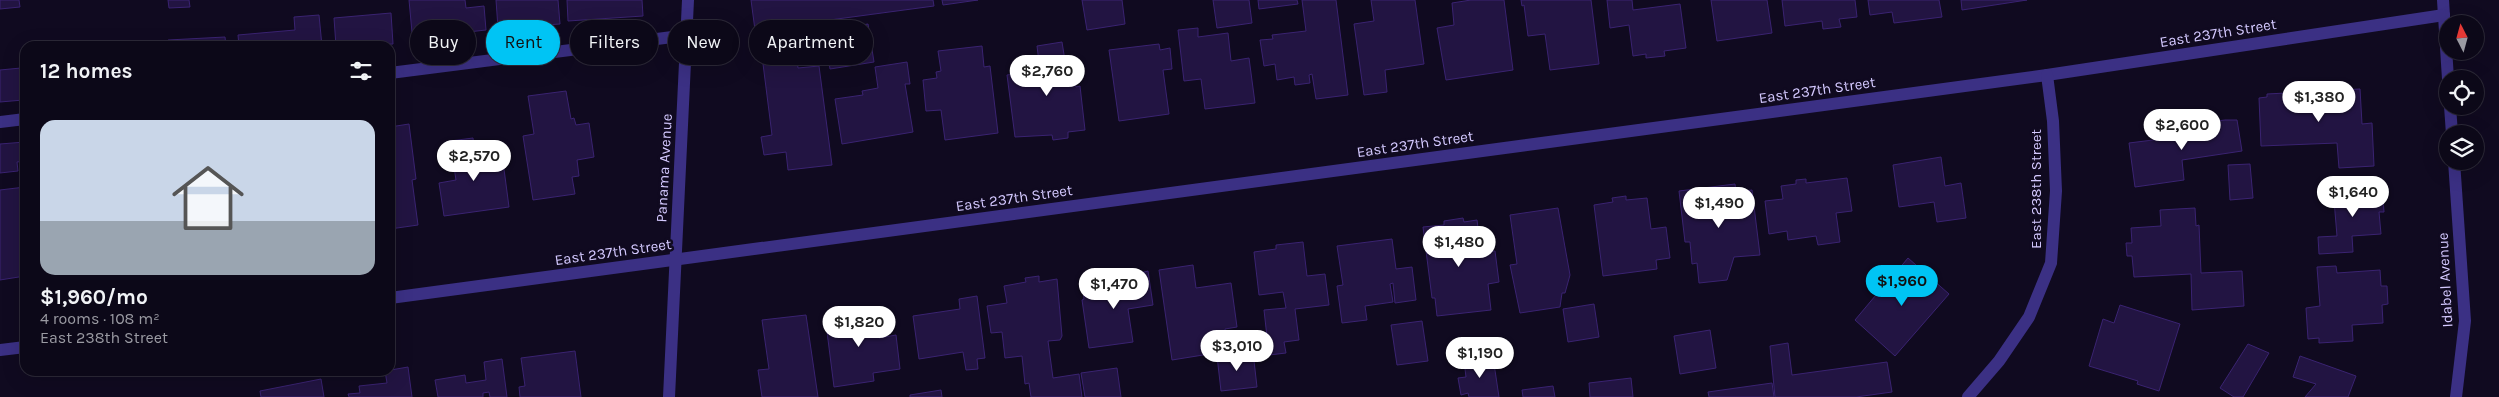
<!DOCTYPE html>
<meta charset="utf-8">
<style>
body{margin:0;font-family:Karla,sans-serif;background:#1a1625;color:#f1f3f6;height:100vh;display:flex;flex-direction:column;font-size:19px;white-space:nowrap}
*{box-sizing:border-box;margin:0}
p{font-size:16px;color:#9a9aa2}
.icon{flex:none;width:28px;height:28px;fill:none;stroke:currentColor;stroke-width:2;stroke-linecap:round;stroke-linejoin:round}
.map{position:relative;flex:1;overflow:hidden}
.sheet{position:absolute;left:20px;top:41px;width:375px;height:335px;display:flex;flex-direction:column;background:#0c0818;border-radius:15px;box-shadow:0 5px 20px #0002,0 0 0 1px #2c2937}
.sheet>*{flex:none}
.banner{position:absolute;left:410px;top:20px;width:475px;height:45px;display:flex;gap:10px}
.needle{width:32px;rotate:354deg}
.tools{position:absolute;left:2439px;top:15px;display:grid;gap:10px}
.tools a{display:grid;place-items:center;width:45px;height:45px;border-radius:50%;background:#0c0818;box-shadow:0 5px 20px #0002,0 0 0 1px #2c2937;font-size:25px}
.price{position:absolute;translate:-50% -42px;padding:0 11px;border-radius:18px;background:#fff;color:#222;font-size:16px;line-height:32px;filter:drop-shadow(0 1px 2px #0008)}
.price::after{content:'';position:absolute;left:50%;top:30px;width:15px;height:11px;margin-left:-8px;background:inherit;clip-path:polygon(0 0,100% 0,50% 100%)}
.price.current{background:#00c4f4;color:#111}
ul{padding:0;list-style:none}
li{display:grid;align-content:center;gap:10px;height:265px;padding:0 20px}
li span{display:grid;place-items:center;height:155px;border-radius:15px;color:#555}
li>.icon{margin-inline-start:auto}
span .icon{width:90px;height:90px;fill:#fffc;stroke-width:1}
li b{font-size:21px}
h2{display:flex;justify-content:space-between;align-items:center;height:60px;padding:0 20px;font-size:21px}
.tag{padding:0 18px;border-radius:22px;background:#0c0818;box-shadow:0 5px 20px #0002,0 0 0 1px #2c2937;font-size:18px;line-height:45px}
.tag.current{background:#00c4f4;color:#111}
.map>svg:first-child{display:block}
</style>
<div class="map">
<svg width="2499" height="397" viewBox="0 0 2499 397">
<rect width="100%" height="100%" fill="#100a20"/>
<!-- building -->
<g fill="#221442" stroke="#3a2371">
<polygon points="0,0 19,0 20,7 0,9"/>
<polygon points="168,0 189,0 190,7 169,8"/>
<polygon points="409,0 465,0 466,8 484,6 486,30 468,32 468,38 413,43"/>
<polygon points="496,0 558,0 560,24 498,28"/>
<polygon points="567,0 642,0 643,16 568,21"/>
<polygon points="751,0 933,0 934,6 755,30"/>
<polygon points="942,0 978,0 943,5"/>
<polygon points="1082,0 1122,0 1125,24 1087,30"/>
<polygon points="1213,0 1249,0 1252,23 1217,28"/>
<polygon points="1258,0 1297,0 1298,4 1259,9"/>
<polygon points="1302,0 1336,0 1348,95 1316,99 1312,74 1309,75 1310,83 1295,85 1294,77 1277,80 1275,64 1264,66 1260,40 1273,39 1272,35 1306,31"/>
<polygon points="1371,0 1415,0 1424,64 1385,70 1387,92 1364,95 1354,24 1374,21"/>
<polygon points="1471,0 1504,0 1513,70 1446,80 1437,28 1454,25 1452,3"/>
<polygon points="1521,0 1591,0 1599,64 1550,70 1545,34 1528,36 1524,5 1522,6"/>
<polygon points="1607,0 1632,0 1633,10 1680,4 1686,48 1664,51 1665,56 1646,58 1646,54 1633,56 1629,25 1610,28"/>
<polygon points="1711,0 1767,0 1772,33 1717,41"/>
<polygon points="1782,0 1855,0 1857,17 1839,19 1841,27 1823,29 1822,21 1785,26"/>
<polygon points="1868,0 1939,0 1942,17 1894,23 1892,12 1870,15"/>
<polygon points="1961,0 2027,0 1962,10"/>
<polygon points="391,13 393,44 336,46 334,18"/>
<polygon points="319,15 322,46 239,46 238,35 295,30 294,17"/>
<polygon points="868,24 874,62 830,69 824,31"/>
<polygon points="1198,28 1198,37 1228,33 1231,61 1249,58 1255,103 1205,109 1201,79 1184,81 1178,30"/>
<polygon points="225,37 226,46 168,46 168,40"/>
<polygon points="1062,42 1066,67 1073,66 1076,87 1080,86 1085,130 1068,132 1068,138 1053,140 1052,135 1015,137 1007,75 1040,70 1037,46"/>
<polygon points="1159,44 1160,50 1170,48 1172,69 1163,70 1169,114 1119,121 1109,50"/>
<polygon points="982,46 984,67 990,66 998,133 945,140 941,110 926,111 923,80 937,78 936,72 941,71 938,51"/>
<polygon points="796,51 798,68 819,66 832,165 788,170 786,152 764,155 761,137 772,135 762,56"/>
<polygon points="907,62 910,84 905,84 913,132 842,144 835,99 863,95 862,91 878,88 875,67"/>
<polygon points="21,68 23,100 0,102 0,70"/>
<polygon points="2360,89 2362,124 2372,123 2374,166 2339,168 2337,143 2261,146 2259,98 2267,97 2267,94"/>
<polygon points="566,91 571,119 574,118 576,125 589,123 594,157 577,160 579,176 572,177 575,194 533,200 523,136 534,134 528,96"/>
<polygon points="2225,120 2237,120 2242,151 2182,160 2184,180 2135,187 2129,143 2177,137 2176,126"/>
<polygon points="409,124 416,179 412,180 418,225 390,229 390,127"/>
<polygon points="473,138 475,157 502,154 509,207 444,216 439,183 456,180 450,141"/>
<polygon points="25,142 25,161 17,162 18,171 0,173 0,144"/>
<polygon points="1941,157 1945,186 1961,183 1966,218 1937,222 1934,202 1899,207 1893,165"/>
<polygon points="2250,164 2253,198 2230,200 2228,165"/>
<polygon points="1847,178 1852,211 1836,213 1840,242 1818,245 1816,236 1788,240 1787,231 1769,234 1765,201 1783,199 1781,186 1796,184 1796,180 1806,179 1806,183"/>
<polygon points="1735,184 1736,192 1752,190 1760,255 1734,257 1727,280 1699,283 1697,263 1692,264 1690,242 1685,242 1679,191"/>
<polygon points="2376,185 2377,199 2383,199 2384,212 2379,212 2381,234 2352,236 2353,252 2319,254 2318,237 2337,236 2333,188"/>
<polygon points="25,187 25,276 0,280 0,190"/>
<polygon points="1626,196 1626,200 1647,198 1651,229 1666,227 1670,258 1656,260 1657,269 1603,276 1594,205 1613,202 1612,198"/>
<polygon points="1558,208 1570,275 1565,293 1562,293 1560,307 1520,313 1510,265 1517,264 1510,215"/>
<polygon points="2195,208 2196,226 2199,225 2201,273 2242,271 2244,306 2192,310 2191,274 2134,277 2132,256 2127,256 2126,243 2132,243 2131,228 2161,226 2160,210"/>
<polygon points="1463,218 1464,222 1477,220 1481,252 1495,251 1499,282 1488,284 1491,310 1437,316 1435,298 1432,298 1423,227 1444,225 1444,221"/>
<polygon points="1392,239 1396,269 1412,267 1416,300 1395,303 1393,283 1390,284 1393,302 1365,306 1367,320 1342,323 1337,286 1343,285 1337,246"/>
<polygon points="1303,242 1307,276 1325,274 1329,305 1295,309 1299,340 1284,342 1286,353 1269,355 1264,310 1286,308 1283,292 1259,295 1254,252 1276,249 1276,245"/>
<polygon points="1908,258 1949,294 1895,356 1855,320 1881,289 1878,287 1884,280 1887,283"/>
<polygon points="1193,265 1196,288 1231,283 1237,327 1225,329 1228,351 1172,360 1159,270"/>
<polygon points="2336,266 2337,273 2380,270 2381,286 2387,286 2388,304 2382,305 2383,323 2352,325 2353,341 2319,343 2319,338 2308,339 2306,308 2320,306 2317,267"/>
<polygon points="1148,271 1153,305 1128,309 1133,342 1089,348 1082,300 1084,299 1083,289 1111,285 1112,295 1123,294 1121,278"/>
<polygon points="1039,276 1039,282 1057,279 1062,336 1060,340 1048,341 1053,378 1079,374 1082,397 1031,397 1029,383 1025,384 1022,356 1005,358 1002,332 991,333 987,306 1007,303 1004,286 1026,282 1025,278"/>
<polygon points="977,296 985,358 977,359 978,369 966,370 963,352 919,359 913,316 960,309 959,299"/>
<polygon points="1594,304 1599,337 1568,342 1563,309"/>
<polygon points="2120,305 2180,324 2159,391 2137,384 2138,381 2089,366 2103,319 2114,323"/>
<polygon points="855,308 855,312 875,309 879,338 896,335 900,369 873,373 874,381 834,387 825,316 839,314 839,310"/>
<polygon points="806,315 818,397 762,397 758,370 769,369 762,320"/>
<polygon points="1422,321 1428,361 1397,365 1391,325"/>
<polygon points="1710,330 1716,368 1680,374 1674,336"/>
<polygon points="1788,343 1792,375 1887,362 1892,392 1856,397 1775,397 1770,346"/>
<polygon points="2248,344 2269,353 2243,397 2234,397 2220,388"/>
<polygon points="575,351 581,397 520,397 519,387 525,386 521,358"/>
<polygon points="1253,352 1257,387 1221,391 1217,356"/>
<polygon points="2300,356 2356,376 2348,397 2305,397 2316,384 2293,377"/>
<polygon points="1493,357 1499,397 1469,397 1468,393 1461,395 1458,378 1466,377 1464,361"/>
<polygon points="502,359 507,397 490,397 489,392 483,393 483,397 438,397 435,380 465,375 466,383 486,380 484,362"/>
<polygon points="408,367 412,397 349,397 348,394 360,393 359,386 387,383 385,371"/>
<polygon points="1117,368 1121,397 1085,397 1081,373"/>
<polygon points="1631,378 1633,397 1590,397 1589,383"/>
<polygon points="321,379 324,397 261,397 260,391"/>
<polygon points="1772,383 1774,397 1709,397 1708,392"/>
<polygon points="1553,386 1555,397 1523,397 1522,390"/>
<polygon points="941,390 942,397 910,397 910,395"/>
</g>
<g fill="none" stroke-linecap="round" stroke-linejoin="round">
<!-- minor -->
<g stroke="#3b3084" stroke-width="12">
<polyline points="2443,0 2448,79"/>
<polyline points="390,73 688,35"/>
<polyline points="2450,106 2452,134"/>
<polyline points="0,122 25,119"/>
<polyline points="2454,161 2465,321 2456,397"/>
<polyline points="390,298 2047,75 2444,15"/>
<polyline points="0,350 25,347"/>
<polyline points="669,397 688,0"/>
<polyline points="1968,397 1999,361 2029,317 2051,263 2056,191 2053,121 2047,75"/>
</g>
</g>
<g text-anchor="middle" stroke-width="5" stroke-linejoin="round" paint-order="stroke">
<!-- street labels -->
<g font-size="15" fill="#d4c9ff" stroke="#100a20">
<text transform="translate(2218 33) rotate(-9)" y="5">East 237th Street</text>
<text transform="translate(1817 90) rotate(-8)" y="5">East 237th Street</text>
<text transform="translate(1415 144) rotate(-8)" y="5">East 237th Street</text>
<text transform="translate(664 168) rotate(-87)" y="5">Panama Avenue</text>
<text transform="translate(2036 189) rotate(-90)" y="5">East 238th Street</text>
<text transform="translate(1014 198) rotate(-8)" y="5">East 237th Street</text>
<text transform="translate(613 252) rotate(-8)" y="5">East 237th Street</text>
<text transform="translate(2445 280) rotate(-93)" y="5">Idabel Avenue</text>
</g>
</g>
</svg>
<div class="tools">
<a><svg class="needle" viewBox="-14 -14 28 28"><path d="M0-13l5 13h-10z" fill="#e53935"/><path d="M0 13l5-13h-10z" fill="#9a9aa2"/></svg></a>
<a><svg class="icon" aria-label="locate" viewBox="0 0 24 24"><circle cx="12" cy="12" r="6"/><path d="M12 2v4M12 18v4M2 12h4M18 12h4"/></svg></a>
<a><svg class="icon" aria-label="layers" viewBox="0 0 24 24"><path d="M12 4l9 5-9 5-9-5zM3 14l9 5 9-5"/></svg></a>
</div>
<b class="price" style="left:1047px;top:97px">$2,760</b>
<b class="price" style="left:2319px;top:123px">$1,380</b>
<b class="price" style="left:2182px;top:151px">$2,600</b>
<b class="price" style="left:474px;top:182px">$2,570</b>
<b class="price" style="left:2353px;top:218px">$1,640</b>
<b class="price" style="left:1719px;top:229px">$1,490</b>
<b class="price" style="left:1459px;top:268px">$1,480</b>
<b class="price current" style="left:1902px;top:307px">$1,960</b>
<b class="price" style="left:1114px;top:310px">$1,470</b>
<b class="price" style="left:859px;top:348px">$1,820</b>
<b class="price" style="left:1237px;top:372px">$3,010</b>
<b class="price" style="left:1480px;top:379px">$1,190</b>
<div class="banner">
<a class="tag">Buy</a>
<a class="tag current">Rent</a>
<a class="tag">Filters</a>
<a class="tag">New</a>
<a class="tag">Apartment</a>
</div>
<section class="sheet">
<h2>12 homes<svg class="icon" aria-label="filters" viewBox="0 0 24 24"><path d="M4 7h16M4 17h16"/><circle cx="9" cy="7" r="2"/><circle cx="15" cy="17" r="2"/></svg></h2>
<ul>
<li><span style="background:linear-gradient(#c9d6e8 65%,#9aa5b1 0)"><svg class="icon" aria-label="home" viewBox="0 0 24 24"><path d="M3 11l9-7 9 7M6 9v11h12V9"/></svg></span><div><b>$1,960/mo</b><p>4 rooms · 108 m²</p><p>East 238th Street</p></div></li>
</ul>
</section>
</div>
